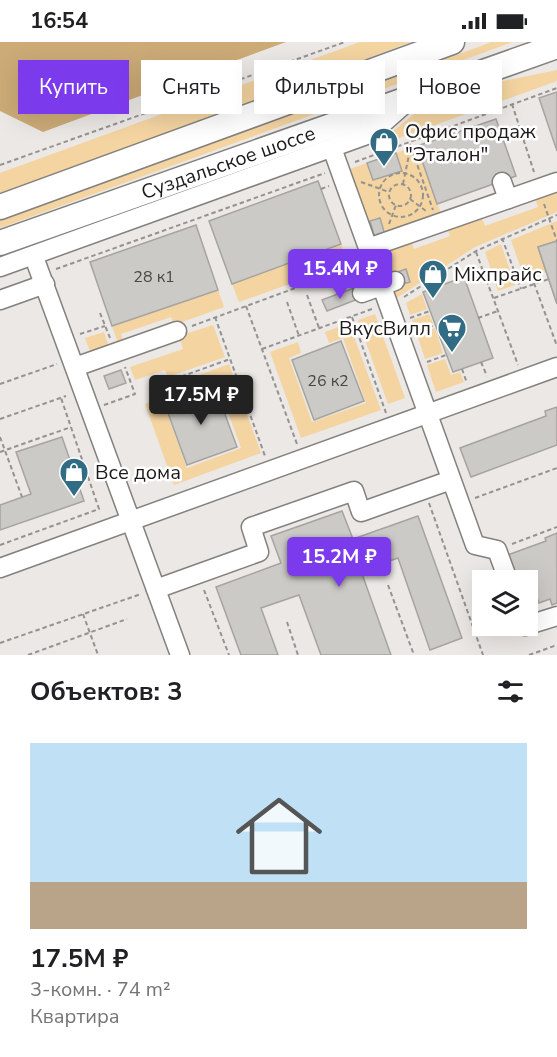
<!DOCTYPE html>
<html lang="ru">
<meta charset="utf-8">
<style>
body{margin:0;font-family:"Nunito Sans",sans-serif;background:#f6f6f6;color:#202124;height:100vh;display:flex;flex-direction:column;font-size:22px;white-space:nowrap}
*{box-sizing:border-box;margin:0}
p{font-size:20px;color:#757577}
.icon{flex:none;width:33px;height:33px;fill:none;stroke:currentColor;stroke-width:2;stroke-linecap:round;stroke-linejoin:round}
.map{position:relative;height:613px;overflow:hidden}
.panel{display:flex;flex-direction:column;background:#fff;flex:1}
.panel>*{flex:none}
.guide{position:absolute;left:18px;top:18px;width:522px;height:54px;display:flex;gap:12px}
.tools{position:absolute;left:472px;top:528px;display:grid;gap:12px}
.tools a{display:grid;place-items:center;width:66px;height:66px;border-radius:0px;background:#fff;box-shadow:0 6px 24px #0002;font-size:30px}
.price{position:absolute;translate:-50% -51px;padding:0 14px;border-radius:6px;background:#7c3aed;color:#fff;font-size:20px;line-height:39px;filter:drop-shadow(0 2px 3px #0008)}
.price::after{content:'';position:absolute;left:50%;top:36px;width:18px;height:14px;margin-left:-9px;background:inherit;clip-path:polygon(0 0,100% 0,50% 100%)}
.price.selected{background:#222;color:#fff}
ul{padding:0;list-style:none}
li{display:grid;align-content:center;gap:12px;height:318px;padding:0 30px}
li+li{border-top:2px solid #e0e0e0}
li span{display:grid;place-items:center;height:186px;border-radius:0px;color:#555}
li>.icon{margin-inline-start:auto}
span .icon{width:108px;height:108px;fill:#fffc;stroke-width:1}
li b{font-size:26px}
h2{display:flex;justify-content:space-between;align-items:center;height:72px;padding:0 30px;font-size:26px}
.chip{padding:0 21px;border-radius:0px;background:#fff;box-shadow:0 6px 24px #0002;font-size:21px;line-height:54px}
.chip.selected{background:#7c3aed;color:#fff}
.status{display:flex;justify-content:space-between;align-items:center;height:42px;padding:0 30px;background:#fff;direction:ltr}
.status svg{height:16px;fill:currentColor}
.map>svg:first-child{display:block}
</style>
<div class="status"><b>16:54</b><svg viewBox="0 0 49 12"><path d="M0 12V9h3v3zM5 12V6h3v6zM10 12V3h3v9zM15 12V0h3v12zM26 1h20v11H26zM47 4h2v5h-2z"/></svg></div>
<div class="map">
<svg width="557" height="613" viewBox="0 0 557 613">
<rect width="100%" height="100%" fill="#ebe8e5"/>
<!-- green -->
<g fill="#f4d4a1">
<polygon points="360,0 411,0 140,102 0,151 0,131"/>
<polygon points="492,0 513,0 0,186 0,178"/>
<polygon points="557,28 557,39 374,105 421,66 493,41"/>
<polygon points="417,104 442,174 386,193 380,177 366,181 347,128 367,121 373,138 401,129 396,111"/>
<polygon points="557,145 557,170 475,205 395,257 392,247 409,240 388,234 377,205 409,194 414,207 450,194 445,180 479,168 485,184 538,165 534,153"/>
<polygon points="557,179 557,199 538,206 546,230 525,238 511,198"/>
<polygon points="341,202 348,221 239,260 232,242"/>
<polygon points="501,202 515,243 498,249 485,210"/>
<polygon points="218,248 224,265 174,283 171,275 121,292 123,299 118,301 112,284"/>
<polygon points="422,252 427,267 410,273 406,261"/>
<polygon points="375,272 405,356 388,362 358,278"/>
<polygon points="429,272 433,281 415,287 412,278"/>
<polygon points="349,281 381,368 301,396 270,310 298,300 301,311 289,316 312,380 366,361 343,296 329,301 325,290"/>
<polygon points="213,283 225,315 168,335 165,328 135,338 130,325 183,307 179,294"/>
<polygon points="435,286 443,311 425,317 417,292"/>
<polygon points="104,290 110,308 92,315 85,296"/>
<polygon points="445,317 451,333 460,330 464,340 436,350 427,323"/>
<polygon points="229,322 261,411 174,443 145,362 174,351 177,358 164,363 187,426 241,406 217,340 195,348 191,336"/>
</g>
<!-- forest -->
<polygon fill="#ccab77" points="0,0 286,0 43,90 0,69"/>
<!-- building -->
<g fill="#cccac6" stroke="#a6a4a0" stroke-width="1.5">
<polygon points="557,50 557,109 539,56"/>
<polygon points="496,77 516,134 437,162 417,104"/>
<polygon points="396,111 402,129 373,138 367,121"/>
<polygon points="318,139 341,202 232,242 209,179"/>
<polygon points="380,176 385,193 375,196 370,179"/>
<polygon points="196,183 218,248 112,284 90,220"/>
<polygon points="557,199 557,262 538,205"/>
<polygon points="557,199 557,262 538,205"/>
<polygon points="406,227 410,240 399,243 395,231"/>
<polygon points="464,235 493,316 453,330 423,250"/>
<polygon points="354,246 358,257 327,269 322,258"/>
<polygon points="341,299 364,359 314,378 292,318"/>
<polygon points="121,328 126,341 109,347 104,334"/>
<polygon points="215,345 237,405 187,423 165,363"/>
<polygon points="557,365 557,403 471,435 460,406 546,374 545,369"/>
<polygon points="62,395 84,459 0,488 0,463 31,452 16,410"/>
<polygon points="342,469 353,497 418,474 462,596 430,608 398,516 361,529 391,613 321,613 299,553 261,566 278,613 241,613 216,545 281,521 271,494"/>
<polygon points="557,491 557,561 552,563 550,557 539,561 537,556 529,559 528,538 514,538 505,514 546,499 545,496"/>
</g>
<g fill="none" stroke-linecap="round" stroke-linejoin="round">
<!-- minor casing -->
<g stroke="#83817e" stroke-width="21">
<g id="minor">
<polyline points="332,106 475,503 497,508 508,538"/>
<polyline points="502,140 508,157"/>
<polyline points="368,206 557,140"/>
<polyline points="34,215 180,613"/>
<polyline points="0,225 372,91 407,60"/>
<polyline points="362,251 395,239"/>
<polyline points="0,258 45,242"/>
<polyline points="75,325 177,289"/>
<polyline points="0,526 557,325"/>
<polyline points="156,547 259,510 251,485 354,449 361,470 451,438"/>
<polyline points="525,584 557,574"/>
</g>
</g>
<!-- major casing -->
<g stroke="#83817e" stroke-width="27">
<g id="major">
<polyline points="0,165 452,0"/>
<path id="s1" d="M0,201L557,4"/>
</g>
</g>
<!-- path -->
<g stroke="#959391" stroke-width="2" stroke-dasharray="4.5 3" stroke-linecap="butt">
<polyline points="512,62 534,130"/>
<polyline points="410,102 433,168"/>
<polyline points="355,120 557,46"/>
<polyline points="0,123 345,0"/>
<circle cx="401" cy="153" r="22"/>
<polyline points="361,140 389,150"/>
<polyline points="403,142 411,103"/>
<circle cx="400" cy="153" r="11"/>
<polyline points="321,147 329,144"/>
<polyline points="410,157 426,169"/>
<polyline points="544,162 557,199"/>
<polyline points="389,182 396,163"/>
<polyline points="502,196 521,247"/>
<polyline points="476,210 518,323"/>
<polyline points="56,227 325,131"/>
<polyline points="534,241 557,304"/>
<polyline points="307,253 319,286"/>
<polyline points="404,255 476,209 557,173"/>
<polyline points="494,256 549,237"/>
<polyline points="287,260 299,294"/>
<polyline points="246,264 297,402"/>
<polyline points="100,271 110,296"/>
<polyline points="215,275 265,414"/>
<polyline points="352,275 386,371"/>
<polyline points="410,276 430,269"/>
<polyline points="478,276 498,269"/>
<polyline points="192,284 358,223"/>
<polyline points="414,290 435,283"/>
<polyline points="80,292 105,284"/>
<polyline points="262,307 372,267"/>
<polyline points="427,320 446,313"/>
<polyline points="481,320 487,334"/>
<polyline points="462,327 467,341"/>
<polyline points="0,342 57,322"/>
<polyline points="163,346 169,339 230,317"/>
<polyline points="104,363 135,352 125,325"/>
<polyline points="0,377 66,354"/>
<polyline points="0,395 22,455"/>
<polyline points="0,410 71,385"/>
<polyline points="475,456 557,426"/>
<polyline points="429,461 483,613"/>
<polyline points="512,502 557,485"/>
<polyline points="0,503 99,467 61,356"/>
<polyline points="388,543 414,613"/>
<polyline points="204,548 229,613"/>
<polyline points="83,572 98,613"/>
<polyline points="287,580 298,613"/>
<polyline points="0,601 141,552"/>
<polyline points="28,613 127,577"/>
<polyline points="529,613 557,603"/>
</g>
<!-- minor -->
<use href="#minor" stroke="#fff" stroke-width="18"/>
<!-- major -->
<use href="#major" stroke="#fff" stroke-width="24"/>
</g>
<!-- icons -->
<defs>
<g id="shop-pin" transform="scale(1.5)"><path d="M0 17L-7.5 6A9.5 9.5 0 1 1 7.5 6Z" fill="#326c84" stroke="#fff"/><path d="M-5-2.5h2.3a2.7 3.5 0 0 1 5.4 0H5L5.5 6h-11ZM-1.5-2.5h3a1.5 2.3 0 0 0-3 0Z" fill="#fff"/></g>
<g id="supermarket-pin" transform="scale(1.5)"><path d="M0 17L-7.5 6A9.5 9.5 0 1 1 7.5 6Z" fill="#326c84" stroke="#fff"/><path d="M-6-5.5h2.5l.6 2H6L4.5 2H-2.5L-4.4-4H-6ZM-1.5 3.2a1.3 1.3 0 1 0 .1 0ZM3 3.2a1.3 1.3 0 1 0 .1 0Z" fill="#fff"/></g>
</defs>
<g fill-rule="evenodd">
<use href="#shop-pin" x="384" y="100"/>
<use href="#shop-pin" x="433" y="232"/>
<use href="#supermarket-pin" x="452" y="286"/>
<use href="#shop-pin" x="74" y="430"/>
</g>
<g text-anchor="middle" stroke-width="5" stroke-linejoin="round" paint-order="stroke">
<!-- number labels -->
<g font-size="16" fill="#484745">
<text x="154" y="240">28 к1</text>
<text x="328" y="344">26 к2</text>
</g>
<!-- poi labels -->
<g font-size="20" fill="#1c1b1a" stroke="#fff" text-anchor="start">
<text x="405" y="96">Офис продаж<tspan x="405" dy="23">"Эталон"</tspan></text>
<text x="454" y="239">Mixпрайс</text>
<text x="431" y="293" text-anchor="end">ВкусВилл</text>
<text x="95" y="437">Все дома</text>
</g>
<!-- street labels -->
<g font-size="20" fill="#1c1b1a" stroke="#fff">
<text dy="7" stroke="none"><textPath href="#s1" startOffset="242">Суздальское шоссе</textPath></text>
</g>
</g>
</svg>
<div class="tools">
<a><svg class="icon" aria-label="layers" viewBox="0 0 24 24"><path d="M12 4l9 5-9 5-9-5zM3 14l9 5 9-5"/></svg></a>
</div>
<b class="price" style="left:340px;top:258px">15.4M ₽</b>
<b class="price selected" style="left:201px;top:384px">17.5M ₽</b>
<b class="price" style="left:339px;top:546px">15.2M ₽</b>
<div class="guide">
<a class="chip selected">Купить</a>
<a class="chip">Снять</a>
<a class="chip">Фильтры</a>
<a class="chip">Новое</a>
</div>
</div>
<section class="panel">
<h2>Объектов: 3<svg class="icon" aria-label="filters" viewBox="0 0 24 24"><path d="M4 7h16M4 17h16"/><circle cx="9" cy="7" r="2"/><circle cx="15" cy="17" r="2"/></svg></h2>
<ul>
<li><span style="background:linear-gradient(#bfe0f5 75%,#b9a48a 0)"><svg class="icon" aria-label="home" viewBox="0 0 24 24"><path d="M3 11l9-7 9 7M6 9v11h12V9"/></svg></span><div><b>17.5M ₽</b><p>3-комн. · 74 m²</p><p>Квартира</p></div></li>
</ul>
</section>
